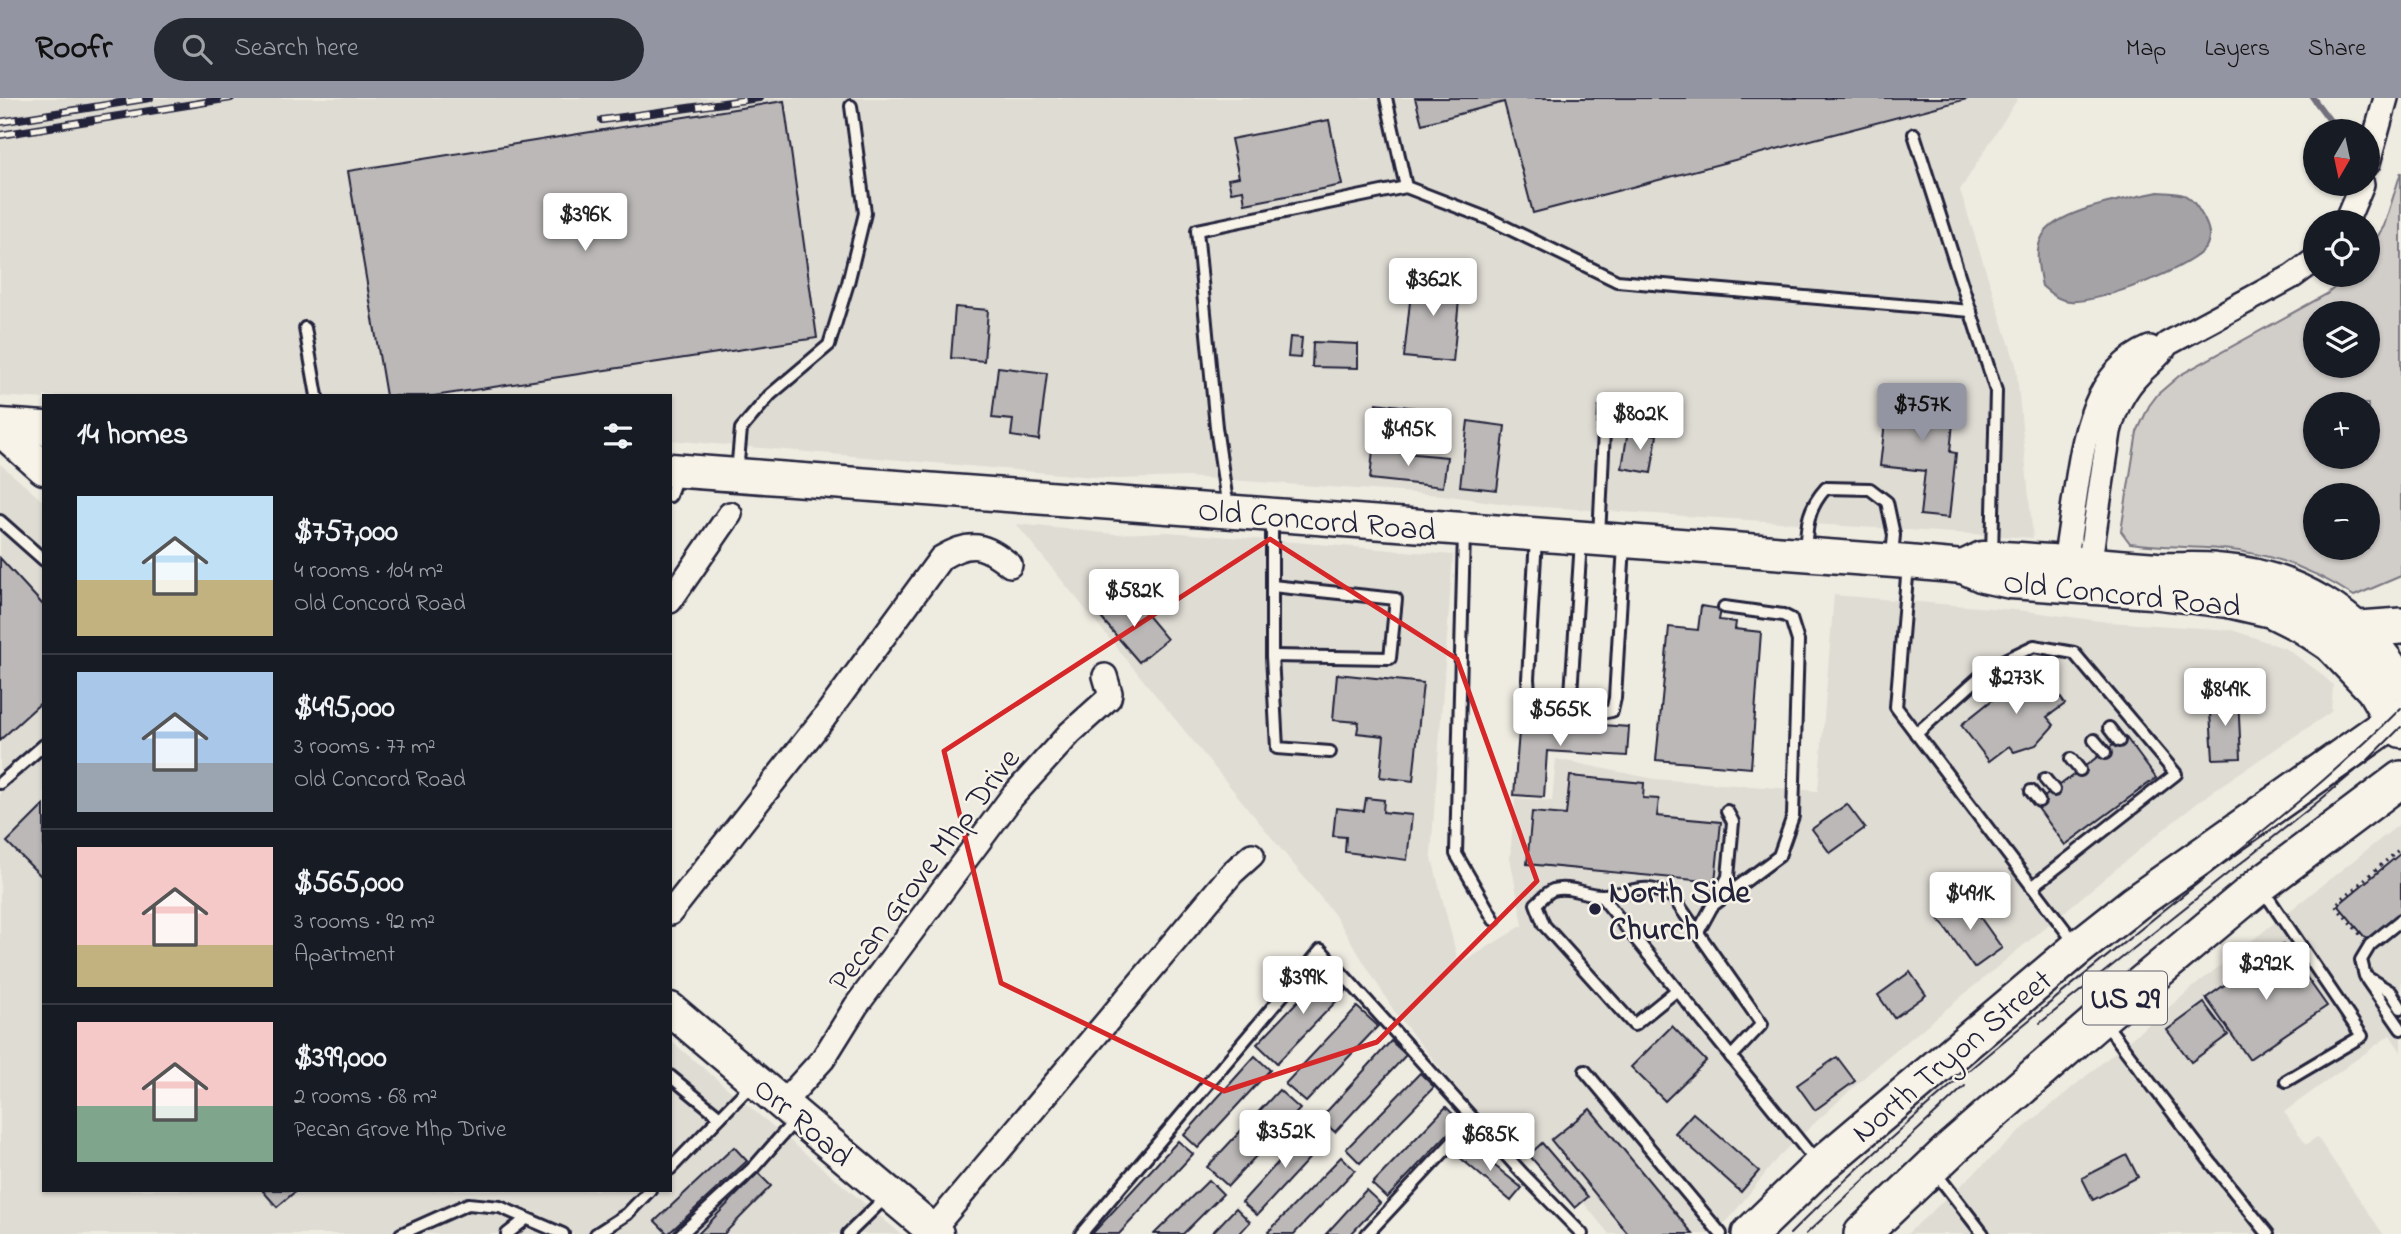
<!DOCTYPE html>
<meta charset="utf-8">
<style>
body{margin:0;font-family:"Indie Flower",sans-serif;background:#242831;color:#f1f3f6;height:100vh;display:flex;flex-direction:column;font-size:26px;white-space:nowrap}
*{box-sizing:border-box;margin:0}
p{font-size:23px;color:#9ea1a6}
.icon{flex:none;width:38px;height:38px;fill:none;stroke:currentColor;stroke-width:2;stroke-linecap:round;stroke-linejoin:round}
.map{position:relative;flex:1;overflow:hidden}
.side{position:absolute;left:42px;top:296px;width:630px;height:798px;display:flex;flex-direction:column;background:#171b24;border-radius:0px;box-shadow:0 2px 5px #0004}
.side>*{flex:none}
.needle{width:46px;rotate:189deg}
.buttons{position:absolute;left:2303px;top:21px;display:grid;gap:14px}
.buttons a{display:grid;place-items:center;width:77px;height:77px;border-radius:50%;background:#171b24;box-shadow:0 2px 5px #0004;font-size:35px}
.price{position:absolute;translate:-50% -60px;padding:0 16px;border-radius:7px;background:#fff;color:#222;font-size:23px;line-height:46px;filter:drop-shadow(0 2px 4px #0008)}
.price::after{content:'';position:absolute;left:50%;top:42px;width:21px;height:16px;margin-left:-10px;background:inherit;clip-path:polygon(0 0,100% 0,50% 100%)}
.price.on{background:#9495a2;color:#111}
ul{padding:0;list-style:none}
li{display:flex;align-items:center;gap:21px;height:175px;padding:0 35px}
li+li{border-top:2px solid #363941}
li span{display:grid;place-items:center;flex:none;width:196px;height:140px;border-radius:0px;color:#555}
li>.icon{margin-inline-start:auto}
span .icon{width:84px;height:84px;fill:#fffc;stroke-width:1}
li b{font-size:30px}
h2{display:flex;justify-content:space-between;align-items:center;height:84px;padding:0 35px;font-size:30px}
header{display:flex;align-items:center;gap:42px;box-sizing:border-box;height:98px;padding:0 35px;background:#9495a2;color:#111}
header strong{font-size:33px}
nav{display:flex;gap:38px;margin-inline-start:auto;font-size:24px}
.search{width:490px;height:63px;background:#242831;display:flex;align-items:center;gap:18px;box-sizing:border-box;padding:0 24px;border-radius:38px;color:#9ea1a6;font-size:26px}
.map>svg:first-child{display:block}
</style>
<header>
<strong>Roofr</strong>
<div class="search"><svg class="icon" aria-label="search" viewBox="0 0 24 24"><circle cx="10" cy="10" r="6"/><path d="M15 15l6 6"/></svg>Search here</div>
<nav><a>Map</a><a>Layers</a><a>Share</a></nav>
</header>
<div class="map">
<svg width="2401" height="1136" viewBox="0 0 2401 1136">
<rect width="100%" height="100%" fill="#eeebe1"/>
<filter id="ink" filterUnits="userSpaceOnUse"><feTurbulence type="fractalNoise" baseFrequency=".0143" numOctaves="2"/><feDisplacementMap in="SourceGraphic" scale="14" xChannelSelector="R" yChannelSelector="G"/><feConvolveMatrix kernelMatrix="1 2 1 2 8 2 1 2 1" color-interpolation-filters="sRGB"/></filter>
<g filter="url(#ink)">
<!-- built -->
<g fill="#dfdcd4">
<polygon points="0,0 2018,0 1960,92 2016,267 2033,440 1513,407 1443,397 1188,379 1117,381 670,342 670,298 44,298 44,301 0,298"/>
<polygon points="0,366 44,404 44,1092 670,1092 670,942 901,1136 0,1136"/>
<polygon points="1016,426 1114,436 1168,434 1453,457 1431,756 1459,867 1523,827 1510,760 1515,700 1552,703 1556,661 1654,681 1818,693 1834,497 2026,513 2107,524 2232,532 2287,551 2319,574 2333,587 2331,614 2214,692 2163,732 1869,975 1779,1058 1729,1121 1713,1136 1609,1136 1539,1050 1520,1068 1396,916 1334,816"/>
<polygon points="2401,725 2401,954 2390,937 2284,1014 2306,1047 2317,1039 2383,1136 1907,1136 2026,1028 2197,886"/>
</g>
<!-- green -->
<path fill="#d1cdc9" stroke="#7a7882" stroke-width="2" fill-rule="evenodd" d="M2401,74V478L2354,498C2319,475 2281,459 2239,453C2203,448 2166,450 2130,445L2121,433L2137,334L2149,308L2158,296L2180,277L2327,196L2349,177H2368V154L2384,128ZM2315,215H2368V268H2315ZM2315,306H2368V359H2315ZM2315,397H2368V450H2315Z"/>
<!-- water -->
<path fill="#a6a3a6" stroke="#716f7b" stroke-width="2" d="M2158,94C2183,95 2189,94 2202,117C2207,126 2212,136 2207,147C2197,169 2095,206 2070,203C2058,202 2051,196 2042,188C2039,173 2034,154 2042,139C2056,111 2129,101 2158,94Z"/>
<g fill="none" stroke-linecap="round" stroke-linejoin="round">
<!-- stream -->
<polyline stroke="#716f7b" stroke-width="6" points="2313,0 2337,32"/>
</g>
<!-- building -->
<g fill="#bbb8b7" stroke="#22223b" stroke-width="2">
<polygon points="1415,0 1967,0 1967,1 1533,115 1504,4 1422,26"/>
<polygon points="784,3 817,240 434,298 386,298 348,73"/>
<polygon points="1329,22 1342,87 1245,106 1243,92 1231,94 1228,81 1239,79 1231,41"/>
<polygon points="1413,176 1461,181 1453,264 1404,259"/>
<polygon points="955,209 988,212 984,263 951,260"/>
<polygon points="1290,239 1302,240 1300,260 1288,259"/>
<polygon points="1313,244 1358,246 1358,270 1312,269"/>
<polygon points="998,269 1047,275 1039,342 1011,338 1013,322 992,320"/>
<polygon points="1889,289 1956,296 1950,354 1956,355 1949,420 1920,417 1925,373 1880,368"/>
<polygon points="1376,305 1450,314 1447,343 1373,335"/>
<polygon points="1468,323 1505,328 1497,392 1460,388"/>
<polygon points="1628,332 1657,337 1651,375 1622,370"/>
<polygon points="1373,352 1447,359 1443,389 1370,381"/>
<polygon points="0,460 44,508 44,602 0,642"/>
<polygon points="1130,497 1167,541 1139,564 1102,521"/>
<polygon points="1701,508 1721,511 1719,522 1736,524 1735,531 1761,534 1751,670 1656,662 1669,529 1698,532"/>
<polygon points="2037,566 2065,606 2047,619 2054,627 2036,647 2014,654 2009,648 1989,663 1961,627"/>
<polygon points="1337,576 1423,585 1413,683 1380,679 1384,638 1357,635 1359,624 1333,622"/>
<polygon points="2238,599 2241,660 2213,661 2209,600"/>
<polygon points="1520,621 1629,629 1627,658 1547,653 1544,699 1514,697"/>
<polygon points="2125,638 2156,680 2065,747 2035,706"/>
<polygon points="1570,678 1644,685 1643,700 1659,701 1657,718 1721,724 1715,784 1527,766 1532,714 1566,717"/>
<polygon points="1366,700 1384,702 1383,714 1412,717 1407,762 1345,754 1346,739 1333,738 1336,710 1364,713"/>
<polygon points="1847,706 1865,730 1830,755 1812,731"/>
<polygon points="44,707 44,781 7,744"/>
<polygon points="2401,755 2401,814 2367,842 2338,807"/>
<polygon points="1965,798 2002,850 1974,870 1937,818"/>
<polygon points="2283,846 2327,908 2249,961 2206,900"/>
<polygon points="1328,871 1349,890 1277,965 1257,946"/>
<polygon points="1910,874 1926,897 1894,920 1878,897"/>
<polygon points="2204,905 2228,937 2191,964 2167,932"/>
<polygon points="1357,909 1378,928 1306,1004 1285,986"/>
<polygon points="1672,928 1706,963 1665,1003 1631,969"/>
<polygon points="1391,943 1406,957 1335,1034 1320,1021"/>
<polygon points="1255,958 1270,972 1198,1050 1184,1037"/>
<polygon points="1837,959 1855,983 1815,1012 1797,987"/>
<polygon points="1420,975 1434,989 1360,1065 1346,1051"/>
<polygon points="1279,992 1300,1011 1228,1088 1207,1069"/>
<polygon points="1446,1009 1460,1023 1387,1100 1372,1086"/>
<polygon points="1590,1011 1693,1136 1628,1136 1551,1042"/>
<polygon points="1693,1015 1759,1073 1741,1094 1675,1035"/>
<polygon points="1313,1026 1328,1040 1257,1117 1242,1104"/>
<polygon points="1178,1043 1193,1056 1119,1136 1092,1136"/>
<polygon points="1542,1045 1588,1099 1575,1110 1529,1057"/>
<polygon points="1468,1046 1522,1090 1511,1103 1458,1058"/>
<polygon points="734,1049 747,1063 668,1136 655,1123"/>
<polygon points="2127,1057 2138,1079 2093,1102 2082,1080"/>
<polygon points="1341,1059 1355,1072 1294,1136 1270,1136 1268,1134"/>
<polygon points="758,1075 771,1088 724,1136 698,1136"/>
<polygon points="1209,1082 1223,1096 1183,1136 1154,1136"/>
<polygon points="262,1092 297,1092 277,1109"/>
<polygon points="1366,1092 1380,1105 1351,1136 1326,1136"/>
<polygon points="1236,1110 1250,1124 1239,1136 1211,1136"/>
</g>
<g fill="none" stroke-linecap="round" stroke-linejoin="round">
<!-- lane casing -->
<g stroke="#22223b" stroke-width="16">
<g id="lane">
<polyline points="1386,0 1406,89 1489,121 1617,183 1971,213"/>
<polyline points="1914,36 1996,293 1992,457"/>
<polyline points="305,230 317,298"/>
<polyline points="737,374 741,331 770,297 829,247 848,185 865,115 851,8"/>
<polyline points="670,398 678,374"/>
<polyline points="1228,411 1216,329 1197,132 1406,89"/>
<polyline points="1272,419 1272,558 1277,650 1330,654"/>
<polyline points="0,423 44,462"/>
<polyline points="1464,435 1456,756 1494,822"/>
<polyline points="1599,439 1605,312 1649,317"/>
<polyline points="1536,440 1528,581 1529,594 1542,608 1601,615 1612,613 1615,600 1624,447"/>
<path d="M1805,454C1807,427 1807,411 1826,390L1870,391L1887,404L1894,437L1892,458"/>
<polyline points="1908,467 1896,609 2075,845"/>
<polyline points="1272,488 1396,501 1390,560 1272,558"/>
<polyline points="1570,611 1581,443"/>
<polyline points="2109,630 2119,643"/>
<polyline points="1916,636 1992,568 2034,548 2074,555 2176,676 2032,789"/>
<polyline points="2094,642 2105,655"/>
<polyline points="2071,661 2080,672"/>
<polyline points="2045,681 2054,692"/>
<polyline points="0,685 44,647"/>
<polyline points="2031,693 2039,703"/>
<polyline points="2263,792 2362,938 2286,983"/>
<polyline points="1601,798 1818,1066"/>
<polyline points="1712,808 1779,758 1793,718 1798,543 1791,521 1783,517 1724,509"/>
<polyline points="2401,822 2370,847 2361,862 2365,878 2391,894 2401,910"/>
<polyline points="1698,834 1728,779 1733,724 1727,713"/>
<polyline points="2367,882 2401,931"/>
<path d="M1677,892L1634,927L1544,827L1536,806C1541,802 1547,794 1553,792C1570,787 1587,798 1603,797C1635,796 1640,782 1673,799L1762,926L1731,959"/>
<polyline points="2105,925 2208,1061 2268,1136"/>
<polyline points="1585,973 1721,1136"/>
<polyline points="670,978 720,1019"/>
<polyline points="670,1071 754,984"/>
<polyline points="1935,1074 1983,1136"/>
<polyline points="401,1136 468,1106 500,1109 563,1136"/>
<polyline points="507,1136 526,1121"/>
<polyline points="596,1136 627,1116 650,1092"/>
<polyline points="681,1136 754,1069 796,1021"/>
<polyline points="848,1136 887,1098"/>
<polyline points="1081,1136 1321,852 1522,1075 1582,1136"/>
<polyline points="1367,1136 1474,1021"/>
</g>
</g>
<!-- street casing -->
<g stroke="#22223b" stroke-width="28">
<g id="street">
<polyline points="2368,65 2386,0"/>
<polyline points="2346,124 2362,86"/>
<path d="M2063,479C2067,452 2071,425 2075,398C2083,344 2092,274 2150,250"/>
<path d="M2087,482L2109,334C2114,312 2124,291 2140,275C2150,265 2160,258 2167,246L2293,178L2315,162"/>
<polyline points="670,503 730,416"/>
<path d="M670,815L824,620L941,460C971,442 984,446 1010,467"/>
<polyline points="782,1006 823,961 856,908 1012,699 1070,635 1109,600 1110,595 1105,578"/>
<polyline points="932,1132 1232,775 1252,757"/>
</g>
</g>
<!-- secondary casing -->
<g stroke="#22223b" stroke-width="37">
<g id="secondary">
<polyline points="0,327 44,330"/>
<polyline points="0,331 44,370"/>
<polyline points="670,372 1908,464 1963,469 1983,478 2011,484 2151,494 2228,503 2271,513 2303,529 2330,547 2373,592 2391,623 2401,633"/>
<path d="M1963,469L1982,460H2002C2054,463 2106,467 2157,471C2177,472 2197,470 2216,472C2293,477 2362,518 2401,585"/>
<polyline points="670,911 937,1136"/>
</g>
</g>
<!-- primary casing -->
<g stroke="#22223b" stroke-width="40">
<g id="primary">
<polyline points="2360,531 2401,528"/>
<polyline points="1750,1136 1820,1068 2078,850 2135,805 2401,617"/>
<polyline points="1862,1136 1953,1049 2101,920 2260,787 2401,681"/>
</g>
</g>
<!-- path -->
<polyline stroke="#22223b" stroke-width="3.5" stroke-dasharray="2 5" stroke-linecap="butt" points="2360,836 2335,807 2401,750"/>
<!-- lane -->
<use href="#lane" stroke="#f7f3e8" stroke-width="10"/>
<!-- street -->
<use href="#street" stroke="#f7f3e8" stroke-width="23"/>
<!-- secondary -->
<use href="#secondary" stroke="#f7f3e8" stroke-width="32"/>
<!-- primary -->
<use href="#primary" stroke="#f7f3e8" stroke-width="35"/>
<!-- tram -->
<g stroke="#22223b" stroke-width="2">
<polyline points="2040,925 2319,703 2367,663 2401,629"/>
<path d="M1790,1136C1906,1019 2035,917 2163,813C2245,748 2327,684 2401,610"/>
<polyline points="1806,1136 1965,988"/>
</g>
<!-- rail casing -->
<g stroke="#22223b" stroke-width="8">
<g id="rail">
<polyline points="602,22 759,0"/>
<polyline points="0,24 150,0"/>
<polyline points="0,37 231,0"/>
</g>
</g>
<!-- rail -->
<use href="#rail" stroke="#f7f3e8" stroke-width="5" stroke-dasharray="16" stroke-linecap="butt"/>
</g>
</g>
<!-- marked area -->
<path fill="none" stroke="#d62828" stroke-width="5" stroke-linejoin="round" d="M1270,441L1457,561L1537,783L1377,944L1224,993L1001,885L944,653Z"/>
<!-- markers -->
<circle fill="#22223b" stroke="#f7f3e8" stroke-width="2.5" cx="1595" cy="811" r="7"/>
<g text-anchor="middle" stroke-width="5" stroke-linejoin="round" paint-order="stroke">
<!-- shield labels -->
<rect fill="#f7f3e8" stroke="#62616f" stroke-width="2" x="2083" y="873.5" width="84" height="53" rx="5"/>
<g font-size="30" font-weight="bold" fill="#22223b">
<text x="2125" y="910">US 29</text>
</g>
<!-- street labels -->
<g font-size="32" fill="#22223b" stroke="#f7f3e8">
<text transform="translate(1317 421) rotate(5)" y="11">Old Concord Road</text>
<text transform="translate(2122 495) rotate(6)" y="11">Old Concord Road</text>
<text transform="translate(923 771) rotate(-53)" y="11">Pecan Grove Mhp Drive</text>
<text transform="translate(1951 957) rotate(-40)" y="11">North Tryon Street</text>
<text transform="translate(804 1023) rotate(41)" y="11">Orr Road</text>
</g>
<!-- poi labels -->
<g font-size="32" font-weight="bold" fill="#22223b" stroke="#f7f3e8" text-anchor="start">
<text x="1609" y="804">North Side<tspan x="1609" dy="37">Church</tspan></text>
</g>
</g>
</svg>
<div class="buttons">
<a><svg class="needle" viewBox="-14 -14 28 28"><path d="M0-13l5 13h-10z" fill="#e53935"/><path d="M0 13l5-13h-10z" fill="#9ea1a6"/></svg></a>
<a><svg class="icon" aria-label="locate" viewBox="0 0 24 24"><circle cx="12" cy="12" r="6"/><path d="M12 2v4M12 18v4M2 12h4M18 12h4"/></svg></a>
<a><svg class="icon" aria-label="layers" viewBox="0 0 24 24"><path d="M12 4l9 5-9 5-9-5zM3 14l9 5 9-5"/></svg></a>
<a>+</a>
<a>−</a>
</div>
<b class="price" style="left:585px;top:155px">$396K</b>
<b class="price" style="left:1433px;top:220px">$362K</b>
<b class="price on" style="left:1922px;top:345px">$757K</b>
<b class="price" style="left:1640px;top:354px">$802K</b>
<b class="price" style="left:1408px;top:370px">$495K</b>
<b class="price" style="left:1134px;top:531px">$582K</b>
<b class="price" style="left:2016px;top:618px">$273K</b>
<b class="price" style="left:2225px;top:630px">$849K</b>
<b class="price" style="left:1560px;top:650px">$565K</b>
<b class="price" style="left:1970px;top:834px">$491K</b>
<b class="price" style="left:2266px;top:904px">$292K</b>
<b class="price" style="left:1303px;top:918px">$399K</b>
<b class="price" style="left:1285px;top:1072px">$352K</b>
<b class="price" style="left:1490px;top:1075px">$685K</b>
<section class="side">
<h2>14 homes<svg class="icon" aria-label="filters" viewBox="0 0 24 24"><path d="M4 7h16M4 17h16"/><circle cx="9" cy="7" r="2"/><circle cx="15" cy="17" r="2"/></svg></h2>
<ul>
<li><span style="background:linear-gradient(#bfe0f5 60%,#c2b280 0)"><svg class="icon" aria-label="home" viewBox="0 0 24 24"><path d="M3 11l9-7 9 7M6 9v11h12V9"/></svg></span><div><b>$757,000</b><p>4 rooms · 104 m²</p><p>Old Concord Road</p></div></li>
<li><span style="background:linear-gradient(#a9c7e8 65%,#9aa5b1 0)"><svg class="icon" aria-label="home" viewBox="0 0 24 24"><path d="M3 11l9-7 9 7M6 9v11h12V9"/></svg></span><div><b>$495,000</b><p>3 rooms · 77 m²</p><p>Old Concord Road</p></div></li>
<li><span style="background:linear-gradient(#f6c9c9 70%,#c2b280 0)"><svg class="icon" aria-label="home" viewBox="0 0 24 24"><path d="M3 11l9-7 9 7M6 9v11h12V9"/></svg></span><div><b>$565,000</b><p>3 rooms · 92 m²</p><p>Apartment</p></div></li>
<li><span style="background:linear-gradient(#f6c9c9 60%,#7fa58c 0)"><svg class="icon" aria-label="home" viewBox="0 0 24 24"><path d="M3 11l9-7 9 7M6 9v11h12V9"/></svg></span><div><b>$399,000</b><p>2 rooms · 68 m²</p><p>Pecan Grove Mhp Drive</p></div></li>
</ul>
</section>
</div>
